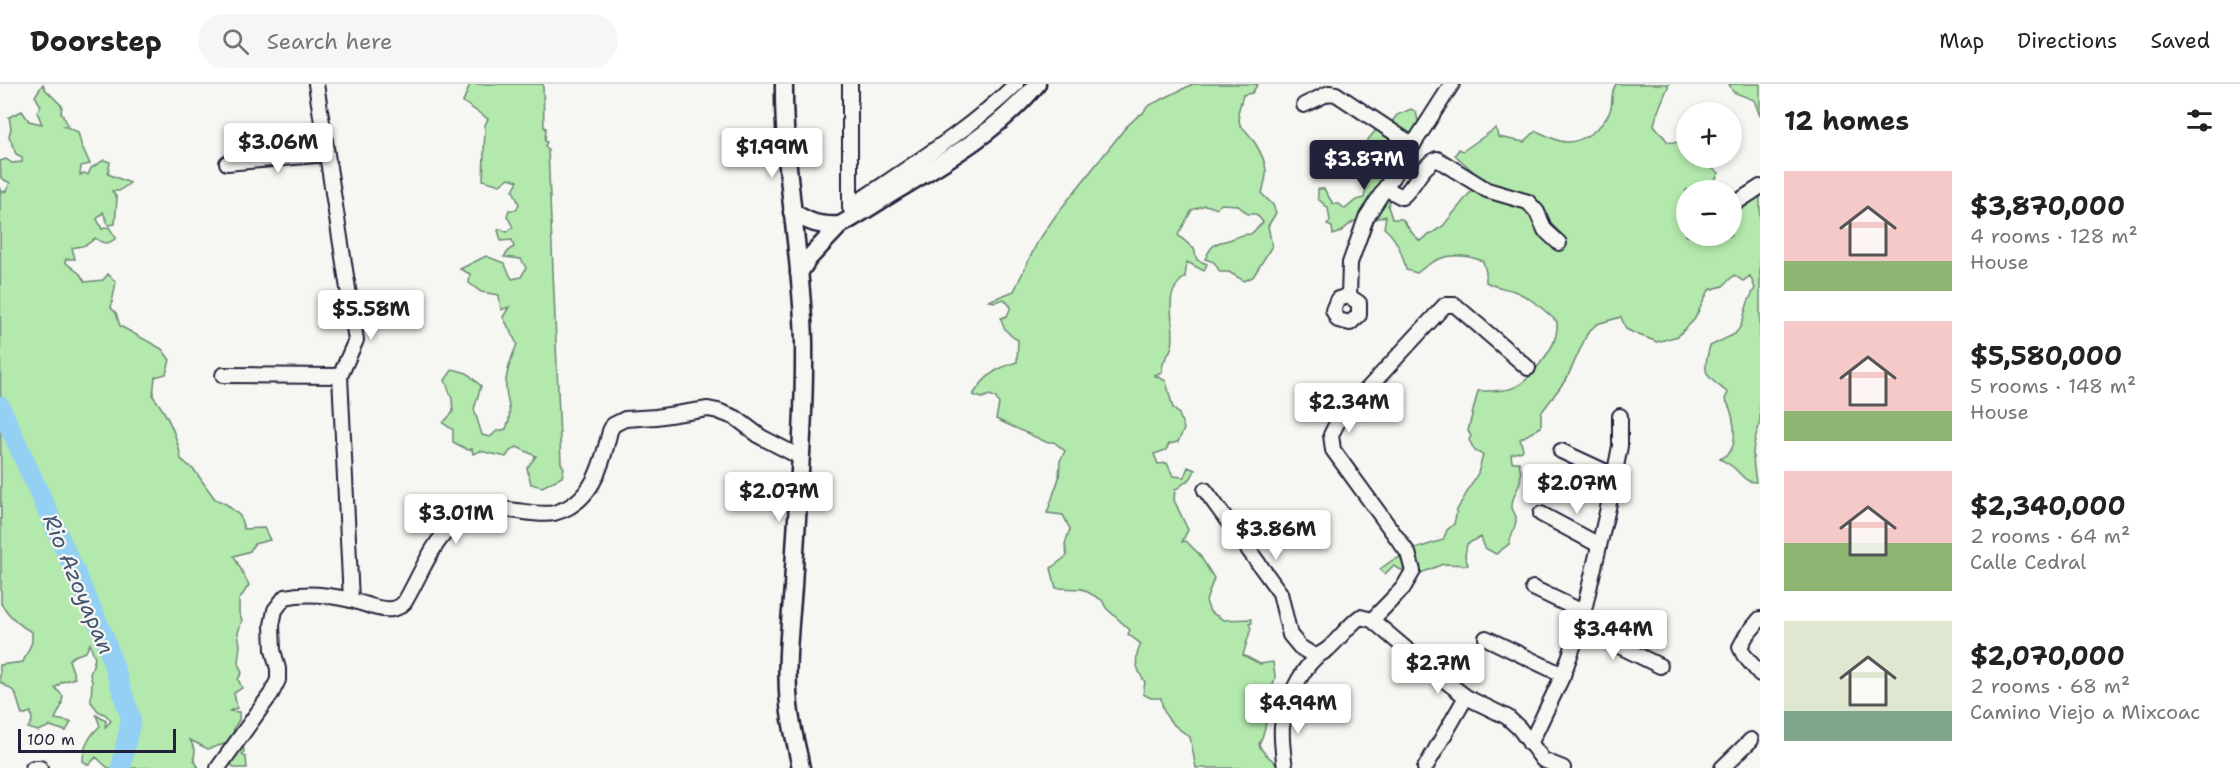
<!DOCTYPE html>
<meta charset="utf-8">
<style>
body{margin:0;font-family:"Shantell Sans",sans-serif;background:#f6f6f6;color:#222;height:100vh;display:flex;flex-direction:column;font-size:22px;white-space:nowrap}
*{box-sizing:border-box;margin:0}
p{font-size:20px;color:#767676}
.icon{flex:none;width:33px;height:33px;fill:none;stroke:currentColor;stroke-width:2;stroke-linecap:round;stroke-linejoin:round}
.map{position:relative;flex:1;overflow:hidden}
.sheet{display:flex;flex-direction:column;background:#fff;width:480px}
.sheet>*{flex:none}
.buttons{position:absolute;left:1676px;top:18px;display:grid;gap:12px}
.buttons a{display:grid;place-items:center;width:66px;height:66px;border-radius:50%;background:#fff;box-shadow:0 3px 9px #0003;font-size:30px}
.scale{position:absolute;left:18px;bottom:15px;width:158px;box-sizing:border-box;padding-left:6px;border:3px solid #22223b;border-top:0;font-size:16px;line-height:21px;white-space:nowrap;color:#22223b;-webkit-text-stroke:4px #f6f6f2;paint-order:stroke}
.price{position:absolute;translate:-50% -51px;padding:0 14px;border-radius:6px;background:#fff;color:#222;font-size:20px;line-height:39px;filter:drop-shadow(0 2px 3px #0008)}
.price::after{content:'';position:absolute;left:50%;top:36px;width:18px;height:14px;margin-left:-9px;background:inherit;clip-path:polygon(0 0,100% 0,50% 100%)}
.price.selected{background:#22223b;color:#fff}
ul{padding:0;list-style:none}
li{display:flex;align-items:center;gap:18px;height:150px;padding:0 24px}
li span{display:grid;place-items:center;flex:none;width:168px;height:120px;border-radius:0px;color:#555}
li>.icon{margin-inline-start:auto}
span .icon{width:72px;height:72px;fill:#fffc;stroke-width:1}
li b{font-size:26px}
h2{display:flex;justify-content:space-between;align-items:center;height:72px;padding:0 24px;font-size:26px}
header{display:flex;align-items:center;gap:36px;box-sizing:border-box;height:84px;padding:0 30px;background:#fff;border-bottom:2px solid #e0e0e0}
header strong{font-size:28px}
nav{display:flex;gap:33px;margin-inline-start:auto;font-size:21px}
.search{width:420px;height:54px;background:#f6f6f6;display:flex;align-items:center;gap:15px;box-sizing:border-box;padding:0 21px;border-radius:33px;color:#767676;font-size:22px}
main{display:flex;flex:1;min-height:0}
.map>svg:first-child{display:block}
</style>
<header>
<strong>Doorstep</strong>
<div class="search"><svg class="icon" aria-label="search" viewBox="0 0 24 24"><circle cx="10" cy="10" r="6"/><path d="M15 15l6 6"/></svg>Search here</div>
<nav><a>Map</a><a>Directions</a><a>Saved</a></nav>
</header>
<main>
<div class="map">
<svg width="1760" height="684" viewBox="0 0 1760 684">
<rect width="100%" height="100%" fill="#f6f6f2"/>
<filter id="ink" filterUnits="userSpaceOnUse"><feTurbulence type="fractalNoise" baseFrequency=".0167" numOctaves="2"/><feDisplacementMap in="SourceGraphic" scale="12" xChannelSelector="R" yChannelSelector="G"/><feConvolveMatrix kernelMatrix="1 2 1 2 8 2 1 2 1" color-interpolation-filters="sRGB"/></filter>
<g filter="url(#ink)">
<!-- green -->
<g fill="#b3e9ac" stroke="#6a8674" stroke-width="1.5">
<path d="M43,0L45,5L62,22L61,28L68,41L64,42L78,48L81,60L90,80L81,82L80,91L85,89L88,91L91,84L104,76L110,78L108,90L130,99L119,107H112L117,114L115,140L108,141L103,128L97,135L102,145L109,143L116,154C108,161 103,160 95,154C85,164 82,161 72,164L75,175H66L65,178L80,190L85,198L103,196L108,190L116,198L111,224L116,229L120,242L162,265L170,276L166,290L155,293L153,312C168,331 177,350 181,375L195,387L215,415L226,420L240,432L244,445L264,444L270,456L254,460L250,467L234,472L249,501L239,516V529L242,536L238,549L240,561L238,579L242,589L238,595L242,604L234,609L237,624L229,627L239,628V636L234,644L233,656L243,661L244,668L242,671L246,673L247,684H234L225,672L229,667L228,659L208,665L190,656L195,666L194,676L199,684H108L96,673L89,681L83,677C83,663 89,652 100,642L96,631L106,637L105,643L111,637L106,631L98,627L91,618L92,597L90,591L95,574L90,560L86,568L74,572L69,576L75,594L62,598L55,604L63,612L61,623L55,635L71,638L66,647L50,642L38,647L28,644L32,637L31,628L22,631L15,608L0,598V581L23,578L32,558V548C19,542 9,531 1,520L0,105L2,108L6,107L10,99L1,94L0,77L6,75L12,79L22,78V73L16,70L9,52L11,44L9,33L22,27L29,37L42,40L37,28L41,22L35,12Z"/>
<path d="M470,0H543L544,43L546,44L545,57L547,58L545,62L548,66L561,379L564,384L562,393L542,403L531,400L527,384L536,372L517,363L510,367L506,373L480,367L473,370L472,365L468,366L453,358V346L443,339L453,328L452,315L445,296L453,285L467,289L481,302L474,325L482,351L490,353L497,347L506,345C515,326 504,315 506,297C507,285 512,272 517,260L503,233L509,223L501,226L499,211L481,208L469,199L470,190L460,185L486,172L504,179L512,195L521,193L526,184L521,175L504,173L510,165L514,163L512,156L501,157L498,146L501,145L507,148L513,143L507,132L509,126H516L519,120L513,106L518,97L509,94L500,101L483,96L485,41L488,35L463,18Z"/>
<path d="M1193,0H1258L1252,9L1243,11L1238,29L1240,41C1251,51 1264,70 1266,86C1267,93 1263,103 1262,110L1273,121L1276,129L1268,142L1272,162L1253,193L1244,197L1229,188H1220L1214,178L1205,175C1215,153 1220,161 1237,153C1243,151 1244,150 1251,150L1263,138L1256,130H1248L1237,121L1222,120L1216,124L1205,121L1192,126L1178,151L1194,165L1197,176L1207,180L1204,187L1187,178L1185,193C1160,211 1177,239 1172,262C1169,273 1162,274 1162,288L1154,291L1166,297L1173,324L1179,330L1184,345L1178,358L1169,360L1166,366L1154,370L1158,380L1167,379L1173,392L1184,393L1188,383L1195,386L1191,394L1175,406L1174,416L1188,446L1182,458L1186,457L1199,470L1214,494L1206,517L1210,528L1224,536L1251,535L1252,539L1249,540L1251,544L1243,571L1260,580L1273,578C1273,583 1275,587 1275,592C1275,598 1270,608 1269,615C1266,631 1267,646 1259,660C1262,672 1275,674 1278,684H1196L1190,653C1173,641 1163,635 1161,614H1151L1143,610L1145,598C1135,584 1134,574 1141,560L1128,550L1130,546L1106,524L1102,516L1082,505L1056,504L1051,484L1067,472L1065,460L1070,445L1063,431L1047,429L1059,394L1060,377L1065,367L1054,358H1046L996,335L999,320L996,314L990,311L982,314L973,311C985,292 996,284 1017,278L1018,256C1009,252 1002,243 1001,234L1007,232L1011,223L1004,215L995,218L989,217L1014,207L1037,159L1056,131L1126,43L1139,31L1142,30L1148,22Z"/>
<path d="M1616,0H1669C1664,14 1657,26 1654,41L1668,58L1685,59L1686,74H1698L1719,89L1713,99L1715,106H1686V152H1731V115L1760,99V340C1751,363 1752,373 1756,398C1745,398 1744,393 1736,386C1732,381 1725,378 1720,375C1724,372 1729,371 1731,366C1738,354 1733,326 1725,315L1728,309C1706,291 1701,292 1710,262L1735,250L1741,242L1748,218L1755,204L1750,192L1743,197L1734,191L1723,202L1709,206L1694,236L1678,252L1657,258C1646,253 1636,251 1626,245L1621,233L1597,240L1588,248L1567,294L1541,329V343L1520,355L1523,365L1522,367L1511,370L1512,378H1519C1526,404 1511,406 1512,424C1513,427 1515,430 1516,433C1517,441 1511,452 1509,460L1496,470L1485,464L1481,453L1467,460L1465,472L1468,481L1443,480L1414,492L1393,482L1385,490L1380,485L1393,476L1399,474L1402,469L1443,456L1447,446L1454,440L1457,426L1478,389L1483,371L1475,367L1469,356L1471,352L1468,347L1478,307C1517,308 1523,303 1545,273C1553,262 1558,252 1557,238C1546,227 1530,213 1514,207C1504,204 1495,203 1486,198V188L1483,177C1456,167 1438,171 1417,189L1406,186C1403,171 1397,154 1384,144L1386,132C1376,136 1368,134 1358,136C1346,139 1346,148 1333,151L1332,143L1327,141L1330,137L1328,124L1318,115V105H1324L1333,120H1339L1345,125L1356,116L1364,114L1368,95L1363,74L1366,58L1376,46L1388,43L1397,31L1411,25L1416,28L1423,58L1413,77L1404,79L1398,101L1394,100L1388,122L1392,135H1402L1413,150L1420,157L1443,142L1473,105L1477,91L1455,71L1459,65L1463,67L1496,44L1498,53L1524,58L1536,47C1545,50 1557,58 1566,58C1583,59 1604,42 1610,27C1614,18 1609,12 1616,0Z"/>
<polygon points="1729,0 1760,0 1760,32 1754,16 1733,8"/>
</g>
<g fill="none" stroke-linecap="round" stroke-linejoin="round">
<!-- river -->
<polyline stroke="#93d0f4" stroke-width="20" points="0,322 104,552 131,635 121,684"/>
<!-- minor casing -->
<g stroke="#22223b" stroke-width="18">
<g id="minor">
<polyline points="316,0 356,256 340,292 351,516"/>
<polyline points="850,0 850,123"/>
<polyline points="1304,21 1329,9 1336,10 1413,61"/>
<polyline points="227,79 327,70"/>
<path d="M1385,104L1402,113C1415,102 1421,82 1437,75L1487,106L1528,118L1537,128L1545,146L1559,159"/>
<polyline points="1731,120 1734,120 1760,103"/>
<path d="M854,133L850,123C907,84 967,48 1016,0"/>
<polyline points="1349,212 1350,179 1366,134 1452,0"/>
<polygon points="1349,212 1359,219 1359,231 1350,239 1338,236 1333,226 1338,215"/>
<polyline points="223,291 340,292"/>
<polyline points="1561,367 1615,392"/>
<polyline points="1205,406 1280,509 1290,551 1300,563 1316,573"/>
<polyline points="1541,430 1599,461"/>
<polyline points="1533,504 1583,528"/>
<polyline points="1760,535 1746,552 1740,563 1744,571 1760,590"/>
<polyline points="1372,536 1403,504 1413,487 1408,469 1333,366 1331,351 1338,337 1445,221 1455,221 1528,284"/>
<polyline points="1580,543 1660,582"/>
<polyline points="1486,554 1563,591"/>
<polyline points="1530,660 1563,591 1580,543 1608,424 1620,362 1620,332"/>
<polyline points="33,684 40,684"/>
<path d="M218,684L271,610L278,596V585L273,566L272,541L275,526L285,513C307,508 329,511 351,516C363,519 379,527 392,525C397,524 401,522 404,519C422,490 433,451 464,433C477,426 494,426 509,426C523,427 540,432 554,429C593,419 602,380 610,347L613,341L625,335L656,333L708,325L718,327L736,334L761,353L800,373"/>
<path d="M1285,684C1283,670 1281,656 1282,643C1285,620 1299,589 1316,573C1320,570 1324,568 1328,565C1339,555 1348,542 1360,533L1372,536L1425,581L1466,613L1507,633L1519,644L1543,676L1563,684"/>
<polyline points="1425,684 1466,613"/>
<polyline points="1722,684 1751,656"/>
</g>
</g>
<!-- major casing -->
<g stroke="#22223b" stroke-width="21">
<g id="major">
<path d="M784,0C783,86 802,172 804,258C805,340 797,422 793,503C790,542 785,583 789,621C791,642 797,663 801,684"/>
<path d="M792,128C811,139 818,142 840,141C860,130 879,117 899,105C949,75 999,46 1037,0"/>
<polyline points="799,189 808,175 840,141"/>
</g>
</g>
<!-- minor -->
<use href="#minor" stroke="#f6f6f2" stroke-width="14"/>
<!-- major -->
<use href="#major" stroke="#f6f6f2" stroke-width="16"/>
</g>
</g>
<g text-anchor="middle" stroke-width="4.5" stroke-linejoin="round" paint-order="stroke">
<!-- water labels -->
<g font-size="22" font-style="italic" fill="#445672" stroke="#f6f6f2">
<text transform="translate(79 500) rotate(67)" y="8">Rio Azoyapan</text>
</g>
</g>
</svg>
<div class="buttons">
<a>+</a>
<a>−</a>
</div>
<div class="scale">100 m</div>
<b class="price" style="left:278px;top:90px">$3.06M</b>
<b class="price" style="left:772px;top:95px">$1.99M</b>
<b class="price selected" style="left:1364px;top:107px">$3.87M</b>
<b class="price" style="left:371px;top:257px">$5.58M</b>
<b class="price" style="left:1349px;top:350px">$2.34M</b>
<b class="price" style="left:1577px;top:431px">$2.07M</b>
<b class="price" style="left:779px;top:439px">$2.07M</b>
<b class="price" style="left:456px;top:461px">$3.01M</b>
<b class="price" style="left:1276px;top:477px">$3.86M</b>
<b class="price" style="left:1613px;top:577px">$3.44M</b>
<b class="price" style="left:1438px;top:611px">$2.7M</b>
<b class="price" style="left:1298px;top:651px">$4.94M</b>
</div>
<section class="sheet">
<h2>12 homes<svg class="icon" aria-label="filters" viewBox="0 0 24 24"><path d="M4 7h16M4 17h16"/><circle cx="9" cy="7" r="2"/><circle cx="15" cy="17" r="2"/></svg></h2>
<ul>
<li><span style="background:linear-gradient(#f6c9c9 75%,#8fb573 0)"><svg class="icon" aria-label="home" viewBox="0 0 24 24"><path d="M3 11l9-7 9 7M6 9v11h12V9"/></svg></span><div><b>$3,870,000</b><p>4 rooms · 128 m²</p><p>House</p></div></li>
<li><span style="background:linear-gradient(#f6c9c9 75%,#8fb573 0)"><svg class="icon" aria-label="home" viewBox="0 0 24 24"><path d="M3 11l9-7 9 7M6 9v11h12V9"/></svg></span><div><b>$5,580,000</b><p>5 rooms · 148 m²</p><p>House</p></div></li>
<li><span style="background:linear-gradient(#f6c9c9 60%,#8fb573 0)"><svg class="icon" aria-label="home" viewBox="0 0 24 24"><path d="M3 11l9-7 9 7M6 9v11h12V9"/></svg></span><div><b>$2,340,000</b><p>2 rooms · 64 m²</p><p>Calle Cedral</p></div></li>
<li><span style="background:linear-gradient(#dfe7d0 75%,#7fa58c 0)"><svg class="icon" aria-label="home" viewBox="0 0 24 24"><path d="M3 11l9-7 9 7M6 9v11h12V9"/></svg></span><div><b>$2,070,000</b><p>2 rooms · 68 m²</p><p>Camino Viejo a Mixcoac</p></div></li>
</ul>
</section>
</main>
